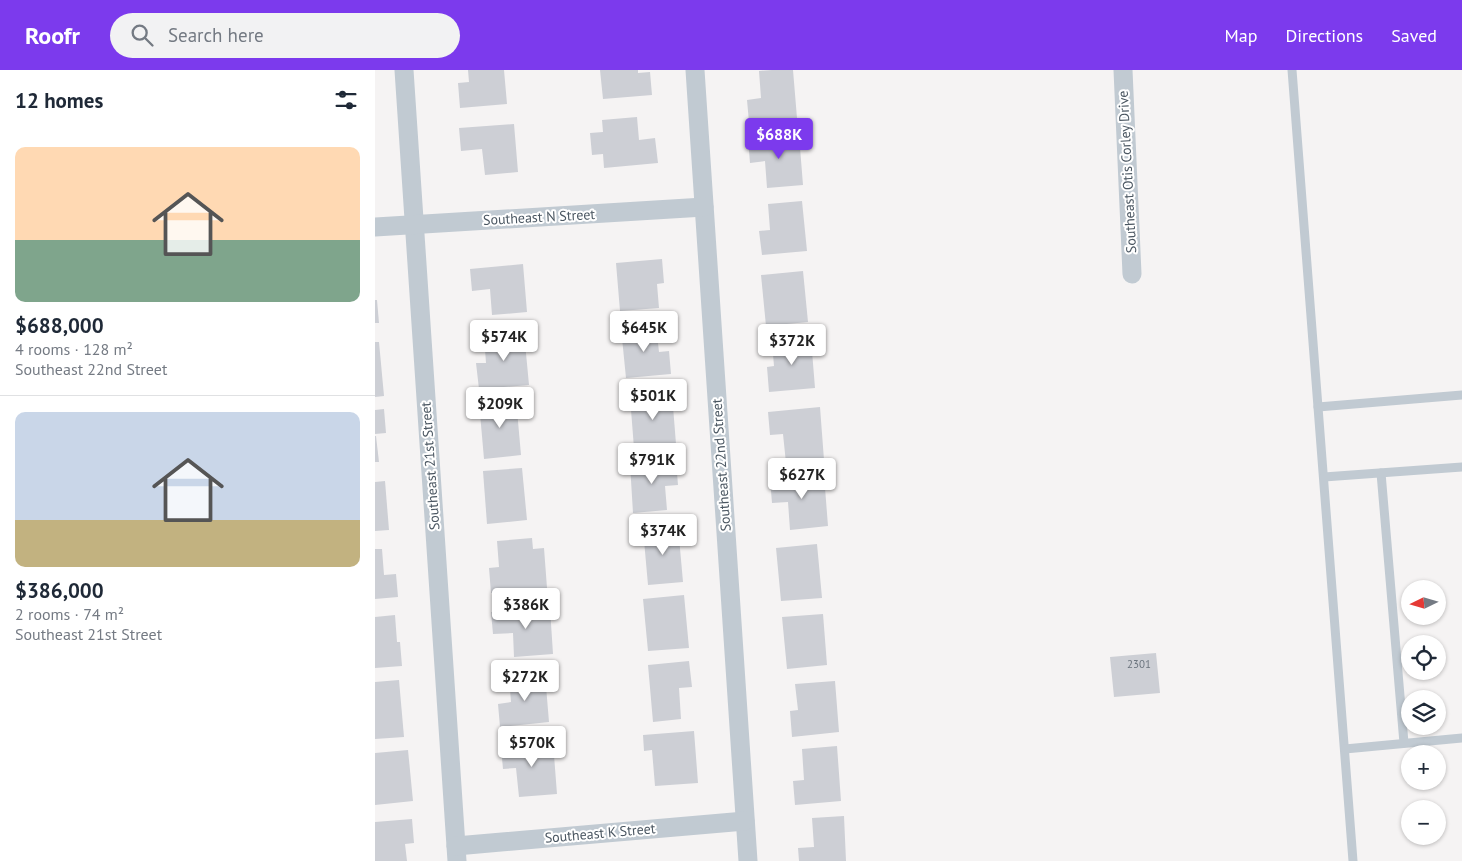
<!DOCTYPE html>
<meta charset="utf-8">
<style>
body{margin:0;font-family:"PT Sans",sans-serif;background:#f2f2f3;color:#1f2937;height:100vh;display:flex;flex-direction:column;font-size:19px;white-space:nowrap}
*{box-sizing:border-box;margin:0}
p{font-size:16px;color:#747a83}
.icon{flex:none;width:28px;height:28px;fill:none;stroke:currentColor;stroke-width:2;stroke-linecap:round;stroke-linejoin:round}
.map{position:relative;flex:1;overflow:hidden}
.drawer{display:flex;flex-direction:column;background:#fff;width:375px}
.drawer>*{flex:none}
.needle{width:32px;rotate:265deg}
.controls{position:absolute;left:1026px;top:510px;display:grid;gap:10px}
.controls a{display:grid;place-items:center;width:45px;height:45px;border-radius:50%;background:#fff;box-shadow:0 1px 4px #0004;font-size:25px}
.price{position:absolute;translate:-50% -42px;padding:0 11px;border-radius:5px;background:#fff;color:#222;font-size:16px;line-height:32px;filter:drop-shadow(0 1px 2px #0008)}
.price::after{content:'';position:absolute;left:50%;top:30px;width:15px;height:11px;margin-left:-8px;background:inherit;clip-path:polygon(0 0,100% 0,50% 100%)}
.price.current{background:#7c3aed;color:#fff}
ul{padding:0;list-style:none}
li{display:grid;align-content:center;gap:10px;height:265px;padding:0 15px}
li+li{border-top:1px solid #e0e1e3}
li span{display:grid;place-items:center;height:155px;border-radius:10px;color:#555}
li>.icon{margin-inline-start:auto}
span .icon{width:90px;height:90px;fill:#fffc;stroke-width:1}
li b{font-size:21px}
h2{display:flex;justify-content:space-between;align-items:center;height:60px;padding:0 15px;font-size:21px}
header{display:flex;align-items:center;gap:30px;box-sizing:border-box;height:70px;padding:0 25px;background:#7c3aed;color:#fff}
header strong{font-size:24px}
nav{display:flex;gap:28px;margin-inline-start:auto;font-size:18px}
.search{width:350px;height:45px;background:#f2f2f3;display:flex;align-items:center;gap:12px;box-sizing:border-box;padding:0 18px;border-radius:28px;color:#747a83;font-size:19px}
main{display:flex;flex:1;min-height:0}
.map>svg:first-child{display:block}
</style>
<header>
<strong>Roofr</strong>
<div class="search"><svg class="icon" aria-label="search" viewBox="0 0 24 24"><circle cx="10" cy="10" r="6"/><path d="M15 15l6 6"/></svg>Search here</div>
<nav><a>Map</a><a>Directions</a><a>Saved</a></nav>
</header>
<main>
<section class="drawer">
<h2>12 homes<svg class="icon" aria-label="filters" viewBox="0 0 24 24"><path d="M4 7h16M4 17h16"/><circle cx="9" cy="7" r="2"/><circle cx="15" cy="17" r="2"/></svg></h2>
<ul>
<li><span style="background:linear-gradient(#ffd9b3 60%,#7fa58c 0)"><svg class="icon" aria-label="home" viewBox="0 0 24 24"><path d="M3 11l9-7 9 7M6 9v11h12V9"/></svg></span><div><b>$688,000</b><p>4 rooms · 128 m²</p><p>Southeast 22nd Street</p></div></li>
<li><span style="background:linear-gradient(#c9d6e8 70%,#c2b280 0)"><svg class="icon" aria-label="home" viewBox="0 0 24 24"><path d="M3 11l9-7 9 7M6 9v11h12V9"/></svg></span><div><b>$386,000</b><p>2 rooms · 74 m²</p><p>Southeast 21st Street</p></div></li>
</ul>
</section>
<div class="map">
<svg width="1087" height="791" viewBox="0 0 1087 791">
<rect width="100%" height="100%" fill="#f5f3f3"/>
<!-- building -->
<g fill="#cdcfd5">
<polygon points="93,0 129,0 132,34 85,38 83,13 94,12"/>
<polygon points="225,0 263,0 263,3 275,2 277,25 228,29"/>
<polygon points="397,0 418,0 422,48 374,52 372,30 386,28 384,1"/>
<polygon points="262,47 264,70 280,68 283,93 229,98 228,84 217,85 215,63 228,62 227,50"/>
<polygon points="139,54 143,102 110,105 107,79 86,81 84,58"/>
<polygon points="424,65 428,115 392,118 390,91 375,93 373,69"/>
<polygon points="427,131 432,181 387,185 384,161 395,160 393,134"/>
<polygon points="287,189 289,213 282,214 284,238 245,241 241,193"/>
<polygon points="148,194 152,242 117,245 115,219 97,221 95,199"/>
<polygon points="428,201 433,252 391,256 386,205"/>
<polygon points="0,230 2,230 4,253 0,253"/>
<polygon points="281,255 284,282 294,281 296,304 251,308 246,258"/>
<polygon points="149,262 154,315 104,319 101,293 111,293 109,266"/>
<polygon points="436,269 440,318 394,322 392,297 399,296 397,272"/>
<polygon points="0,272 4,272 9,326 0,327"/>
<polygon points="297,324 301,374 259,378 255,327"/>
<polygon points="141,329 146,385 109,389 104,332"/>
<polygon points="445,337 449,390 411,393 408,364 395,365 393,342"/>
<polygon points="9,339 11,363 0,364 0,340"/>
<polygon points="0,366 1,366 4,392 0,392"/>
<polygon points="301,391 303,415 290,416 292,440 258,443 255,394"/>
<polygon points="147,398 152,450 112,454 108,401"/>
<polygon points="449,405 453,456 415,460 413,432 397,433 395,409"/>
<polygon points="10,411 14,460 0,461 0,412"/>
<polygon points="303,456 308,512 273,515 268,459"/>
<polygon points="157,468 158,479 169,478 172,518 116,523 114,498 124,497 122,471"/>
<polygon points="442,474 447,528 406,531 401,478"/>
<polygon points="0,479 7,479 9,505 21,504 23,527 0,529"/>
<polygon points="309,525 314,578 273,581 268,529"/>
<polygon points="175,538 178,584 139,587 138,563 118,564 116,542"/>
<polygon points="448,544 452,595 412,599 407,547"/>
<polygon points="20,545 22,572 25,572 27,596 0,598 0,547"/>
<polygon points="781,583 785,623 739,627 735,587"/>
<polygon points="314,591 317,617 304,618 306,649 278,652 273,595"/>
<polygon points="170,604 174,652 125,657 123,634 136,632 134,607"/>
<polygon points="24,610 29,667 0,669 0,612"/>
<polygon points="460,611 464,662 417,667 415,641 423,640 420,614"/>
<polygon points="319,661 323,713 280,716 277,680 269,681 268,665"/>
<polygon points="178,672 182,724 144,727 141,698 128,699 126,677"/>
<polygon points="462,676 466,731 420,735 418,711 429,710 427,679"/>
<polygon points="33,680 38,731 0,735 0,683"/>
<polygon points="469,746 471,791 424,791 423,778 439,777 437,748"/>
<polygon points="37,749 39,773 30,774 32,791 0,791 0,752"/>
</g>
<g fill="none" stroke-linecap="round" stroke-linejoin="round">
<!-- lane -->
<g stroke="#c1cad2" stroke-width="9">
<polyline points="917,0 978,791"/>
<polyline points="943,337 1087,325"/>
<polyline points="1006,403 1029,673"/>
<polyline points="949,407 1087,397"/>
<polyline points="970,679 1087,668"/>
</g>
<!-- street -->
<g stroke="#c1cad2" stroke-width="19">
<polyline points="29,0 82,791"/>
<polyline points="320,0 373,791"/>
<polyline points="748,0 757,204"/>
<polyline points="0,157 329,137"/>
<polyline points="81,776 370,751"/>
</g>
</g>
<g text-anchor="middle" stroke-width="4" stroke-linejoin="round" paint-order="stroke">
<!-- number labels -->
<g font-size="11" fill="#6b747e">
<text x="764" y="598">2301</text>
</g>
<!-- street labels -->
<g font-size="14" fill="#4a5661" stroke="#fff">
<text transform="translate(752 102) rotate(-93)" y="5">Southeast Otis Corley Drive</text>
<text transform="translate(164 147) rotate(-3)" y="5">Southeast N Street</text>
<text transform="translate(346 395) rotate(-94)" y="5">Southeast 22nd Street</text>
<text transform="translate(55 396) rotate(-94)" y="5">Southeast 21st Street</text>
<text transform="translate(225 763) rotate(-5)" y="5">Southeast K Street</text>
</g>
</g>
</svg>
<div class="controls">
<a><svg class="needle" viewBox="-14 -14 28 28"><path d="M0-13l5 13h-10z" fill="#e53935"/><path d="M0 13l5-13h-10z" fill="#747a83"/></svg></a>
<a><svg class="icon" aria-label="locate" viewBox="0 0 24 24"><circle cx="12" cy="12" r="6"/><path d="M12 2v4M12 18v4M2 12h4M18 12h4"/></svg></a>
<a><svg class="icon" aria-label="layers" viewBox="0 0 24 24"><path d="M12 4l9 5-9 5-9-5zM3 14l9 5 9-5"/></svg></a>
<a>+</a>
<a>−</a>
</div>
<b class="price current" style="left:404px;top:90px">$688K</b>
<b class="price" style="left:269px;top:283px">$645K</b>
<b class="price" style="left:129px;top:292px">$574K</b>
<b class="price" style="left:417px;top:296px">$372K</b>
<b class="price" style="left:278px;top:351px">$501K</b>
<b class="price" style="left:125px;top:359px">$209K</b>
<b class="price" style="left:277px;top:415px">$791K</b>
<b class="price" style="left:427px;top:430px">$627K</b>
<b class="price" style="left:288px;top:486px">$374K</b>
<b class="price" style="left:151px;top:560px">$386K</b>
<b class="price" style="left:150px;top:632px">$272K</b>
<b class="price" style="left:157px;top:698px">$570K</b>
</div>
</main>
